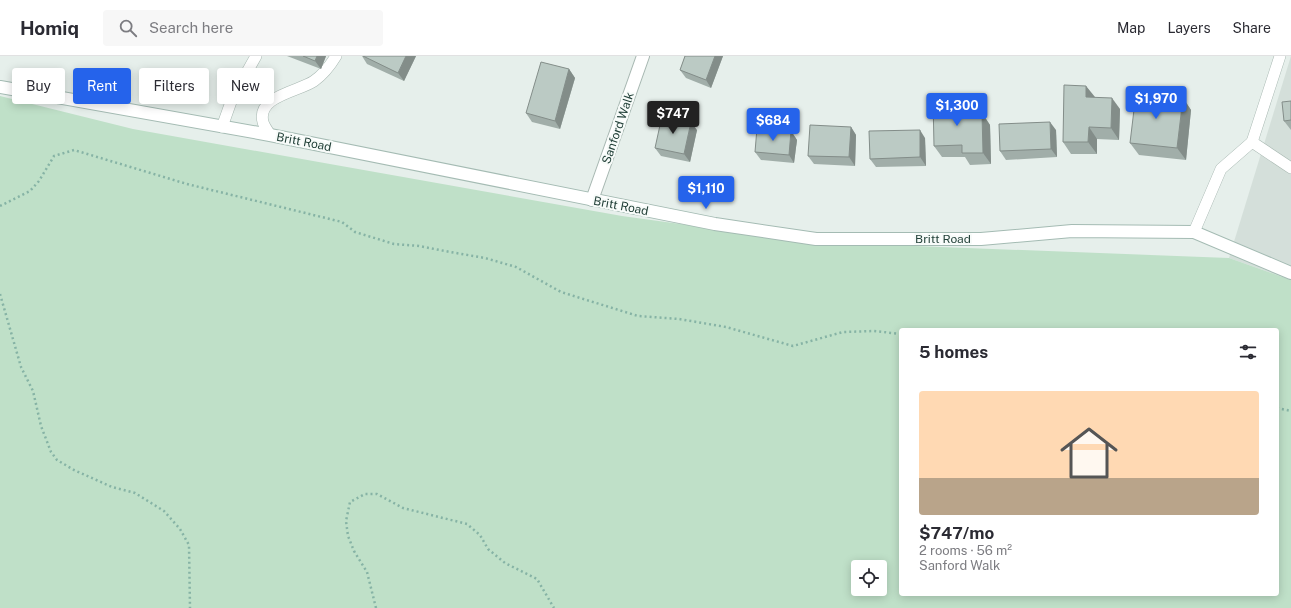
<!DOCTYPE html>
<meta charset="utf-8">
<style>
body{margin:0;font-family:"Public Sans",sans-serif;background:#f7f7f7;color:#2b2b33;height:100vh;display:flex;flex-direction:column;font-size:15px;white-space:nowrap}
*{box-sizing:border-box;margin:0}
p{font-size:13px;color:#7c7c81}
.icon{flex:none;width:22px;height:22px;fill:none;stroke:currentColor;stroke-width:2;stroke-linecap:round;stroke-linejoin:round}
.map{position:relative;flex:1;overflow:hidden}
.side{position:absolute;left:899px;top:272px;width:380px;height:268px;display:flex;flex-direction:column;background:#fff;border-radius:4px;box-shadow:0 2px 10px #0003}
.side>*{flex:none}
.hud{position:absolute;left:12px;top:12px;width:380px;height:36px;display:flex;gap:8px}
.tools{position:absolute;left:851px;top:504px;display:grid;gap:8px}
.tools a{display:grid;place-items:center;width:36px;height:36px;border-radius:4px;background:#fff;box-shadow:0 2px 10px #0003;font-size:20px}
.price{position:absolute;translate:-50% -34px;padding:0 9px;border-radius:4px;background:#2563eb;color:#fff;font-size:13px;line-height:26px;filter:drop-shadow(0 1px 2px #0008)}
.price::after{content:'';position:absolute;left:50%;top:24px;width:12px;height:9px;margin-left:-6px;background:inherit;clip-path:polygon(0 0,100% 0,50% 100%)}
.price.selected{background:#222;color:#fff}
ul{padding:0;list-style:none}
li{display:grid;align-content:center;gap:8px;height:212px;padding:0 20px}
li span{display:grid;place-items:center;height:124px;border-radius:4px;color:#555}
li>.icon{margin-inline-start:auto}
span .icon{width:72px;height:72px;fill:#fffc;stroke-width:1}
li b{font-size:17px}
h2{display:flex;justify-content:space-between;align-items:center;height:48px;padding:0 20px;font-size:17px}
.tag{padding:0 14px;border-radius:4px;background:#fff;box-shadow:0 2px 10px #0003;font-size:14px;line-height:36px}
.tag.selected{background:#2563eb;color:#fff}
header{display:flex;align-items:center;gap:24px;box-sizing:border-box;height:56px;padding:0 20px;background:#fff;border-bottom:1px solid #e1e1e2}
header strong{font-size:19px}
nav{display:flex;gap:22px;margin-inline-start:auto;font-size:14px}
.search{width:280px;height:36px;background:#f7f7f7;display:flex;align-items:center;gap:10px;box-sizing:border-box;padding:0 14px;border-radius:4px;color:#7c7c81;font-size:15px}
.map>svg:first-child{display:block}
</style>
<header>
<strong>Homiq</strong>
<div class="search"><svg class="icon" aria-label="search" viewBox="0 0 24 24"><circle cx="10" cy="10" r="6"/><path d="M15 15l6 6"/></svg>Search here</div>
<nav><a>Map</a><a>Layers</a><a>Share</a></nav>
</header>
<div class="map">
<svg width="1291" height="552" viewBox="0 0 1291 552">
<rect width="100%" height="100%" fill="#e6efeb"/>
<!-- built -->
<polygon fill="#d4dfda" points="1291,0 1291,224 1229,202"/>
<!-- green -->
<path fill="#bfe0c8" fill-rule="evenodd" d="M0,40L133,73L622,160L811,186L1229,202L1291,224V552H0ZM901,274H1277V538H901ZM858,511H880V533H858Z"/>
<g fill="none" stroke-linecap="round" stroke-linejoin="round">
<!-- lane casing -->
<g stroke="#a8b8b2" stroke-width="12">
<g id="lane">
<polyline points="222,71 232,43 256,0"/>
<path d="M270,79C268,75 264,70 263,66C256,40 300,35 314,25C324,18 330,10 336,0"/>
<polyline points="1252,86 1280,0"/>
<polyline points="1194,176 1221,113 1252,86 1291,112"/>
</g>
</g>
<!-- street casing -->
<g stroke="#a8b8b2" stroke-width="14">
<polyline id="street" points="592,144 643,0"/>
</g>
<!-- secondary casing -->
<g stroke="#a4bbb3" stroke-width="14">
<polyline id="secondary" points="0,31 270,79 715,168 816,183 981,183 1072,175 1194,176 1291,217"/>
</g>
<!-- path -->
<g stroke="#86b3a5" stroke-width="2.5" stroke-dasharray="2 3" stroke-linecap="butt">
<polyline points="0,150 30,135 39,125 54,100 74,94 187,128 342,166 355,176 394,188 419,190 450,196 485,202 516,211 561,236 638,260 679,263 726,271 793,290 843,276 874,275 901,278"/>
<polyline points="0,238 21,311 33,335 41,370 51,396 57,404 74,414 112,431 135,437 164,455 180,473 189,489 190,552"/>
<polyline points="1277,352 1291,355"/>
<polyline points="376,552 367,516 354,495 348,480 346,465 350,446 365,438 377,438 403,452 467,468 480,479 488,493 505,507 537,523 554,552"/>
</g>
<!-- lane -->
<use href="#lane" stroke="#fff" stroke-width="11"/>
<!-- street -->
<use href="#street" stroke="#fff" stroke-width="12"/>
<!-- secondary -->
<use href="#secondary" stroke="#fff" stroke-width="12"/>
</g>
<!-- wall -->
<g fill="#a1aea9">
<polygon points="287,0 326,0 321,13"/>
<polygon points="362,0 416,0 404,25 367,8"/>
<polygon points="685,0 723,0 711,32 686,22 680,14"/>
<polygon points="569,13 575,22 560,73 532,66 526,57"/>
<polygon points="1086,30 1094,41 1120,53 1119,84 1097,83 1097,98 1071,98 1063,86"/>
<polygon points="1183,42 1191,54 1186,104 1139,99 1130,87"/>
<polygon points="959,43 967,55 967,58 982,57 990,69 991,108 970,109 965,101 942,101 934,90"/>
<polygon points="1291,45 1291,74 1284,65"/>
<polygon points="851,71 856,79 855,110 814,108 808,100"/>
<polygon points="697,74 690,106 661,100 655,92"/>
<polygon points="1056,74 1057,101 1006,104 1000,95"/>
<polygon points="791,75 797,84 794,107 761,104 755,96"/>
<polygon points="925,82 926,110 876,111 870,103"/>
</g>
<!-- shaded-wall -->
<g fill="#838d89">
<polygon points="317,0 326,0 321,13 315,5"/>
<polygon points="406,0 416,0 404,25 398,17"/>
<polygon points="715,0 723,0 711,32 706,24"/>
<polygon points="569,13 575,22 560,73 555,65"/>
<polygon points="1086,30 1095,41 1086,41"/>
<polygon points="1112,42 1120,53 1119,84 1111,72"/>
<polygon points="1183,42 1191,54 1186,104 1177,92"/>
<polygon points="959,43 967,55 968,70 960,58"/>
<polygon points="982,57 990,69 991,108 983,97"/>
<polygon points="691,66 697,74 690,106 684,98"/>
<polygon points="1050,66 1056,74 1057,101 1051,93"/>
<polygon points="851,71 856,79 855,110 849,101"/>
<polygon points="1089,71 1097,83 1097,98 1088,86"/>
<polygon points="920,74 925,82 926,110 920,101"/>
<polygon points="791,75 797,84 794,107 789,99"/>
</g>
<!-- building -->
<g fill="#bbcac4" stroke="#838d89">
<polygon points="303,0 317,0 315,5"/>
<polygon points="363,0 406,0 398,17"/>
<polygon points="685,0 715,0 706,24 680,14"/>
<polygon points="541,6 569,13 555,65 526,57"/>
<polygon points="1064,29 1086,30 1086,41 1112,42 1111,72 1089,71 1088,86 1063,86"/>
<polygon points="1136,37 1183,42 1177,92 1130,87"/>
<polygon points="959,43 960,58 982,57 983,97 962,97 962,89 934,90 933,44"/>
<polygon points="1291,45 1291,64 1284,65 1282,46"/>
<polygon points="662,60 691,66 684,98 655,92"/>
<polygon points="1050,66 1051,93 1000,95 999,68"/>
<polygon points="810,69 851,71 849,101 808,100"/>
<polygon points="757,72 791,75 789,99 755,96"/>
<polygon points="920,74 920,101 870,103 869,75"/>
</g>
<g text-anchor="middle" stroke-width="4" stroke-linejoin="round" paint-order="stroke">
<!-- street labels -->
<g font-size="12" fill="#24423a" stroke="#f7fbf9">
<text transform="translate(618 72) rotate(-71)" y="4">Sanford Walk</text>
<text transform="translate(304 86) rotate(11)" y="4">Britt Road</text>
<text transform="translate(621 150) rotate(11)" y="4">Britt Road</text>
<text x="943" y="187">Britt Road</text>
</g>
</g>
</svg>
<div class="tools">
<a><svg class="icon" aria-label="locate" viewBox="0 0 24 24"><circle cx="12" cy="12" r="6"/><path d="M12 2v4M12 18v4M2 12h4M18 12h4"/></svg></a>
</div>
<b class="price" style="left:1156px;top:64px">$1,970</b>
<b class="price" style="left:957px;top:71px">$1,300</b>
<b class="price selected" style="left:673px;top:79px">$747</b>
<b class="price" style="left:773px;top:86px">$684</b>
<b class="price" style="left:706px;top:154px">$1,110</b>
<div class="hud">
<a class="tag">Buy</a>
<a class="tag selected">Rent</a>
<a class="tag">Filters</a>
<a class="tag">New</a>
</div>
<section class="side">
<h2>5 homes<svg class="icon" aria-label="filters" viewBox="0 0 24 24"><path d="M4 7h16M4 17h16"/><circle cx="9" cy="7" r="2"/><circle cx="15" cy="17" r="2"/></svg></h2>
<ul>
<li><span style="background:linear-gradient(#ffd9b3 70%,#b9a48a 0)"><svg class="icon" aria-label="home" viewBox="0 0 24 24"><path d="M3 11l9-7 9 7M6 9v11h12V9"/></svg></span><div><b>$747/mo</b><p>2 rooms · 56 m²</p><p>Sanford Walk</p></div></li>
</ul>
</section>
</div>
